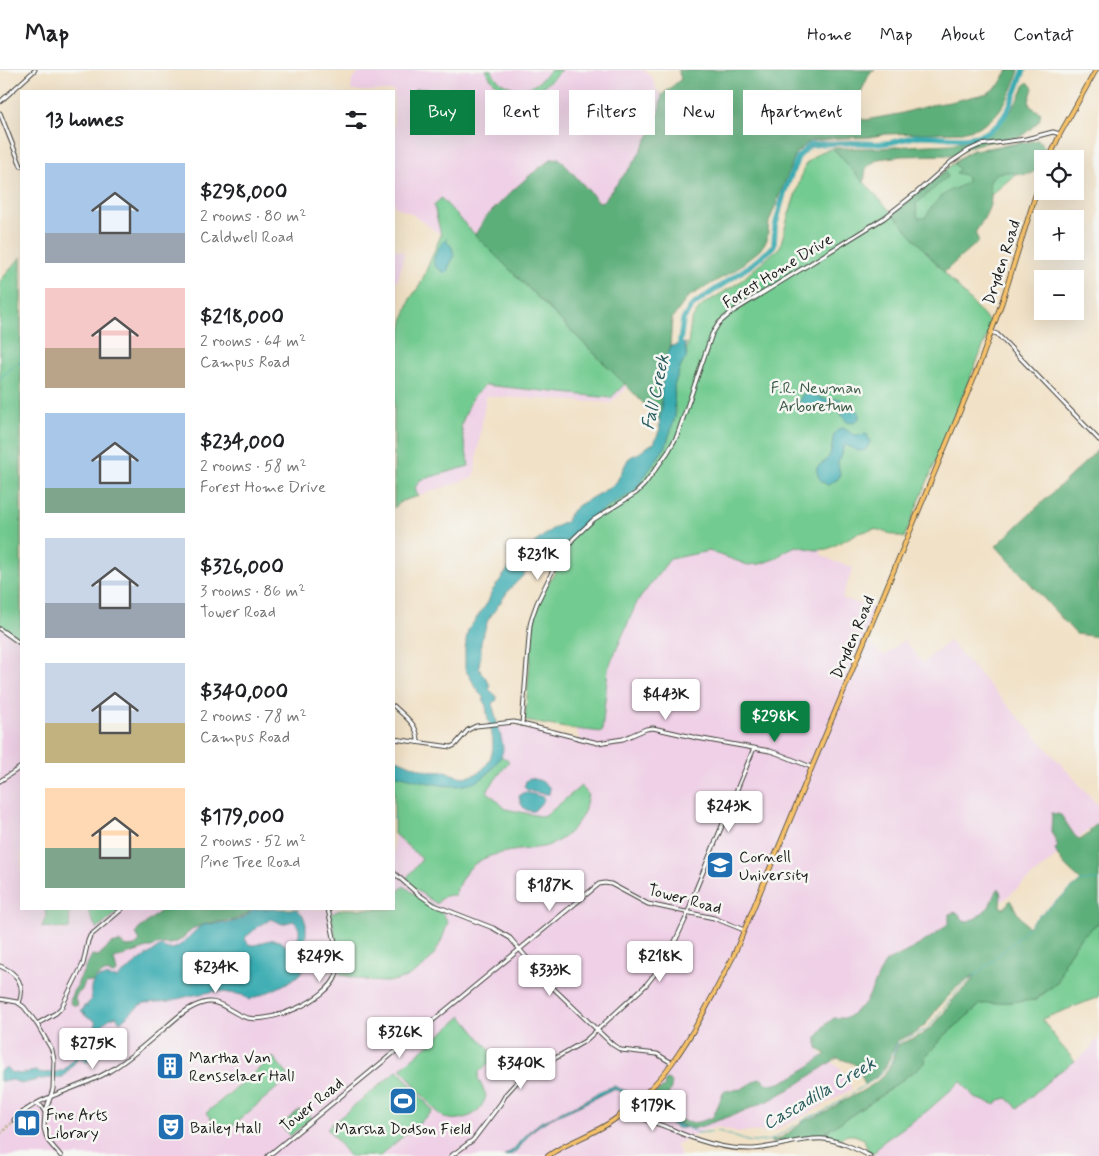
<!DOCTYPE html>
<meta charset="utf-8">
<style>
body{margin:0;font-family:Mynerve,sans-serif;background:#f2f2f2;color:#202124;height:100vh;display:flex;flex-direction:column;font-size:19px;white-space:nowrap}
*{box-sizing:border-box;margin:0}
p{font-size:16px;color:#757577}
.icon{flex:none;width:28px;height:28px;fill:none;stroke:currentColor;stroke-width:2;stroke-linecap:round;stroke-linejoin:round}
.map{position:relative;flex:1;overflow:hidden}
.side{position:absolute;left:20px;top:20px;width:375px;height:820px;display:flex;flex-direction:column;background:#fff;border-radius:0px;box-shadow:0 5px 20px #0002}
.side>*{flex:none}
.guide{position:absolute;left:410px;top:20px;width:475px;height:45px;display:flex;gap:10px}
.buttons{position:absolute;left:1034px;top:80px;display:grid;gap:10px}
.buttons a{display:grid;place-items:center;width:50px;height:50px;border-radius:0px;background:#fff;box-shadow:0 5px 20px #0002;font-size:25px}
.price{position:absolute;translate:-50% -42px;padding:0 11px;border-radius:5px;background:#fff;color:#222;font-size:16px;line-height:32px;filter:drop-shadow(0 1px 2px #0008)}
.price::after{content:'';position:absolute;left:50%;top:30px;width:15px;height:11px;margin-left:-8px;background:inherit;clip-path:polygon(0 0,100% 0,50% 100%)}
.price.current{background:#0b8043;color:#fff}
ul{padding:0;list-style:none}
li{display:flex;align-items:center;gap:15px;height:125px;padding:0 25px}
li span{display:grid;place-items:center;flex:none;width:140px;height:100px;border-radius:0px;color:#555}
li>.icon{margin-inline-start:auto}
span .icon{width:60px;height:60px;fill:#fffc;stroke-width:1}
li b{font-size:21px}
h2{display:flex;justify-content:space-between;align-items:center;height:60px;padding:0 25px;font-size:21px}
.pill{padding:0 18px;border-radius:0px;background:#fff;box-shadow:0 5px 20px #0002;font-size:18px;line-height:45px}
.pill.current{background:#0b8043;color:#fff}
header{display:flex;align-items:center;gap:30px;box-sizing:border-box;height:70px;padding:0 25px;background:#fff;border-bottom:1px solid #e0e0e0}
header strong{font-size:24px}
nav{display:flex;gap:28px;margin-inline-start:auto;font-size:18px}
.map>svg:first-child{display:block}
</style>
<header>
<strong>Map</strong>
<nav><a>Home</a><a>Map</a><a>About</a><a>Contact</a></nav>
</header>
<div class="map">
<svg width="1099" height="1086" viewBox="0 0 1099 1086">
<rect width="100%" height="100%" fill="#f6f6f2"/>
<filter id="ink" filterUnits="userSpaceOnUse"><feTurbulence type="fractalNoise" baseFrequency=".02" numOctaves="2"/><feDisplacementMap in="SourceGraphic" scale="10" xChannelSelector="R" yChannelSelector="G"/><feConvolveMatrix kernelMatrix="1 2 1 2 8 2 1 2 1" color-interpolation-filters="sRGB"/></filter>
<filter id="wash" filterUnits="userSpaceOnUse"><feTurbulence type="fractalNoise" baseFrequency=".0096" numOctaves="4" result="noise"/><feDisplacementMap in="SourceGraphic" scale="20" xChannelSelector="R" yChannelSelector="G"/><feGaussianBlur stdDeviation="1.12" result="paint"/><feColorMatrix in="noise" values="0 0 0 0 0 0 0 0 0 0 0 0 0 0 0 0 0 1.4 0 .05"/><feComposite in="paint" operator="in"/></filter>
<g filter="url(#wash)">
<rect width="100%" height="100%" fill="#f1e1c6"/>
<!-- built -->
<g fill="#efd0e6">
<polygon points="362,0 644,0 653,9 656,19 662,25 657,51 635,91 603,131 599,132 559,88 551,89 529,106 512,121 485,148 475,164 625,314 626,319 611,333 486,326 474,407 402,431 394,438 394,270 399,274 403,251 410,229 420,215 441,165 412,144 394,136 394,21 351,21 352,10"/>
<polygon points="394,179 404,182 399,207 394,216"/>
<polygon points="21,454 21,839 394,839 394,695 467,711 487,699 495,683 495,657 512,655 581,672 556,615 576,493 795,473 823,478 820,484 837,493 839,492 853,498 842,528 875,539 864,567 884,586 904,570 923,593 949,571 1099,736 1099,751 819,982 844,1002 852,1019 807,1044 773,1061 738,1062 719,1057 704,1060 675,1075 682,1086 0,1086 0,470"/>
<polygon points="1098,969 1099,971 1099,1086 878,1086 873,1084 883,1072 927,1041 961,1011 968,1018 996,1035 1000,1030 1007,1028 1056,1004 1079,988 1092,977 1093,973"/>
</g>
<!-- green -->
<g fill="#72cb90" stroke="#477456">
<path d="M486,0H491C499,16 520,24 536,14C541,10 546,4 551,0H561C556,5 550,12 543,16C540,18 536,19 532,20C513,27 494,19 486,0Z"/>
<path d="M1024,72L1036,86L926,182L992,255L904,468L875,459L858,463L828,479L816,480L796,476L785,481L777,488L760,494L748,495L709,481L670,489L637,532L608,599L602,662L566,658L525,651L533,553C538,529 554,503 567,482L561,479L566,472L590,448L637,418L642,410L666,376L675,347L674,316L680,298L687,283L686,280L688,274L691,251L698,240L704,234L738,213L780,177L788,147L805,95L818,83L833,78L892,143L965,84L973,80Z"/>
<polygon points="441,128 481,171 625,314 611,328 485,315 472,328 461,355 469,396 420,410 415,418 418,426 402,431 394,438 394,270 399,274 403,251 410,229 420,215 441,165 434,136"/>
<polygon points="21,187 21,569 0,555 0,211"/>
<path d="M501,686L509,691L487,721L506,739L544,747L581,716L588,724C587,729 586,734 585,739C583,745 579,751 575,756C567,766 556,774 543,777C538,778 533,778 528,779C493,783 466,787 455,825C446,825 442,826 437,834L422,824L405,810L422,789L394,764V704L446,716L488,704Z"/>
<path d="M404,816C411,821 417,826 424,831C433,837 443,841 448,852C440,878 430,898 404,908C398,910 391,912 385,912C370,912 356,908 342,905L340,903L338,900L337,878L331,844L342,839H394V825Z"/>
<polygon points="45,839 70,839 69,859 42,857 46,846"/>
<polygon points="88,839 122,839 97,859 91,848"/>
<polygon points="1099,852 1099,927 1042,949 1060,974 1075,991 1056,1004 1018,1038 1007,1028 999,1030 996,1035 975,1028 961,1011 927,1041 883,1072 873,1084 868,1081 864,1069 854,1065 848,1065 840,1068 821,1065 879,1027 925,993 925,987 943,967 981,934 1036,930 1058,912 1064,892 1079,869"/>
<path d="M462,946L493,984L491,991L479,1002L478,1008L486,1025C485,1033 478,1043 470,1046C463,1049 453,1051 446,1048C435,1044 410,1009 401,998Z"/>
<polygon points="273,987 290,1007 224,1063 206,1043"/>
<polygon points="398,1000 433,1041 380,1086 349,1086 327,1058"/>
<polygon points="299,1040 308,1044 312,1048 290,1066 281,1055"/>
</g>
<!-- forest -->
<g fill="#5daf7a" stroke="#3c664b">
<path d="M678,0H875L870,3L862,20L850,40L853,46L865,50L899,44L931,35L950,32L988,23L999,15L1008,0H1019C1013,20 1003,42 985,54C978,58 969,60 962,62L886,64L870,67L837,68L810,71L796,83L769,152L767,170L760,180L734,201L688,227L672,249L670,276H671L665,290L662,340L659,350L625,314L475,165L485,148L512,121L529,106L551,89L559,88L599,132L603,131L635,91L657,51L662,25L681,9Z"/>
<path d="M1028,12L1033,18L1029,31L1030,36L1041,43C1040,45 1040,48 1039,51C1036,54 1023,66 1020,67L978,74L969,77L955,85L901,86L878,89L866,98L864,113L833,78H882L907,76L951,74L973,68L996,56L1010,42L1019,28L1024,16Z"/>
<path d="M1037,70L1041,72L1046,81C1044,86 1043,92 1041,96C1040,96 1035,100 1035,101C1021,111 1006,95 994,106C986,112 991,120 991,128C991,139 981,153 975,163L979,171L944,202L893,144L944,102L947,104V107L916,134L918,148H925C931,137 938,128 949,121C955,118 961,117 967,112V108L964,105L956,103L959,99L954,94L963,86L975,80L991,79Z"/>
<polygon points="1099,379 1099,567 1076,564 996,476"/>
<path d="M1052,743L1061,745L1075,766L1080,770L1090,763V760L1099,752V852L1079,869L1064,892L1058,912L1035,930L981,934L943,967L925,987V993L879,1027L821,1065L771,1073V1071C775,1070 779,1069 782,1067C790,1063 797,1056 804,1051C810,1048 816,1047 822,1044C828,1042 833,1037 838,1034C856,1024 876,1016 888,1000C894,992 894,983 898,975C907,970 918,968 927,961C939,952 947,937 957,925C964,918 970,914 975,905L966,910L956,918L937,939L926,954L916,962L898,970L885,997L874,1009L865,1014L864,1013C858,993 857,994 837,988L797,1015L770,1030L734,1045L696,1058L693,1059L677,1053L669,1045L646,1029L650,1025L657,1022L665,1016L664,1014L665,1011L668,1009C676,1015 668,1020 668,1028L671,1031C675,1028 677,1028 681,1031L676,1042C683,1059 700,1052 713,1047L724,1021L741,1019L760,1008C763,1010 766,1014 770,1014C783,1017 815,992 826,984L817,978V968L825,955L834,948H847L866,932L885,892C909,881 929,871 949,853V844L957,842L965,852L976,848L989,837L994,825L999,818L1001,825L1000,837L1005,838L1010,830L1018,844L1028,857L1036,848L1081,811C1070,800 1061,795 1055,779L1058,776L1051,761Z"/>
<path d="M163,839H252L248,843L235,850L208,853L194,858L179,871L170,874H160L114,889L117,902L113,904C104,900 98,905 92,912L85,911L82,920L76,925L75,930L78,935L76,936L70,933C71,928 71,924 74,920C76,917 78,916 78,912L92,885L98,886L111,874L120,872L127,877L135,876L140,871L136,863L139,859Z"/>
</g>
<!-- water -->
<g fill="#39abb1" stroke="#2a6466" fill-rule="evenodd">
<path d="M416,19H427L451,25L452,27L445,42C434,42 419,30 414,20Z"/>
<path d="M446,168L447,172L452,177L454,187L449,196L447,203L446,204C443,201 437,199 435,196C430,187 442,174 446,168Z"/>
<path d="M686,273L685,277L687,286L680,298L674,316L675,347L666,376L642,410L637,418L632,423L590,448L563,475L553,474L545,480L520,509L509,520L488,550L481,572V583L479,596L481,603L487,609L490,616L489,619C492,623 497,624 497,630L492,633C495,644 497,653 500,663C501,668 503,674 503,679C503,685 498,691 494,696C472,730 426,712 394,704V688C411,694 427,705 446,701C465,713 486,705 492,683C494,672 492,663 489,652L488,650L486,636L483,630L485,629L478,622L479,620L473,615L474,614L465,599V578L466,574V571L468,560L488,532L492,521L511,495L521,488L527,481L529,477L552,459L565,452L567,450L571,442L579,435L612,416L617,411L628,389L632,386C641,384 646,376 654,373L660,359L659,355L660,354L659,350L662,340L661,322L665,290L671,276Z"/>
<path d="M807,322L824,329H840L859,342V349L854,353L847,352C842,347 838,335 830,334C821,331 813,349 800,334C799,328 801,325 807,322Z"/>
<path d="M841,358L845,359L854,365L867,364L870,372L866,380L858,381L846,375L843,377L842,385L838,392L840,405L838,409L828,415C820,412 816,405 817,397C822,393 826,392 829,386C835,376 829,363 841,358Z"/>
<path d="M529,708C537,709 544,711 550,718L549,724H547C540,723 529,723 524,717L526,711Z"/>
<path d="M525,722L543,727L544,730L534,741C525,742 521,736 519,727L521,724Z"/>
<path d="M254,839H297L303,845L306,854V864L303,889L308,894L305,895C303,910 263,924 249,930L242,925L217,921L189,926L170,931L145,933L140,935L120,952L116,946C101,951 102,958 93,969L95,976L99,977V982L87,993L79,987L63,1007L41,1009L21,1014L20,1013L13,1010L0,1011V1001L7,997L10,1002L20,1004L35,1001L44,1003L58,1002L60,1000H64L78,983L86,978L87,975L90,973C89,967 91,966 94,962C95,959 95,955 96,953L94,950L84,945L86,943L84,944L81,940L84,939L83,937L85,935L87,938V934L92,929C89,919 91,907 104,907C108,906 113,908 117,908L144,887L161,876C163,877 166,878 168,879C181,881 192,860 203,855C208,853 214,854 219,853C235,853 242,850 254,839ZM272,849L282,854L293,851C304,860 298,869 292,879H289C285,874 278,869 271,870C261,871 250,882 245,868L247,866L259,856Z"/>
<path d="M614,1016L645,1029L668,1045L676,1053L685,1057V1058C682,1058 680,1059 677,1058C672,1055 666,1049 662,1046C647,1035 630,1024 613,1019C601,1024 592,1030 581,1035C564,1043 546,1049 532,1061C523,1070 518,1086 504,1086L514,1079L526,1064L542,1051L551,1048L563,1040L581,1033L600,1021Z"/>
</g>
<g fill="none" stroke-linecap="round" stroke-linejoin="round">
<!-- stream -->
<g stroke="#39abb1" stroke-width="1">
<polyline points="0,308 9,300 11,296 20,293 21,286"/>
<polyline points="394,747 395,749"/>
<polyline points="685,1057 698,1063 718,1061 747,1071 754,1072 771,1070 809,1047 821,1043 876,1008 887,998 891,991 896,976 899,972 927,959 959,919 1012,874 1036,848 1081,811 1099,810"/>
</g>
<!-- river -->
<path stroke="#39abb1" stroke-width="5.5" d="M679,280L683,250L691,237L703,228L751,195L770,180L774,175L775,157L784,123L798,87L810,75C822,74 833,73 845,73C858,72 873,75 887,73C898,72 908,67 920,66C944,65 969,74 991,60C1009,48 1016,19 1024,0"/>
</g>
</g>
<g filter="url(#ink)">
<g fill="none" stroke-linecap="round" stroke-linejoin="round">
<!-- tertiary-tunnel -->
<polyline stroke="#c6baa4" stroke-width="3" stroke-dasharray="3 1.5" stroke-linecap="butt" points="0,1064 14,1050"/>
<!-- tertiary casing -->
<g stroke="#3c3a36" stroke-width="5">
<g id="tertiary">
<polyline points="0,32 35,0"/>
<polyline points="0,43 21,96"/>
<polyline points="991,262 997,264 1007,274 1099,370"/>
<polyline points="0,559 21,574"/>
<path d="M394,636C406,648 418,654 418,672"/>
<polyline points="522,654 530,555 532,547 537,533 555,496 573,469 593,450 636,423 644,415 668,382 677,366 712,264 719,253 732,242 884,148 916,123 951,92 969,80 980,75 1026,69 1053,62 1060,64"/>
<polyline points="394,669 451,677 455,675 468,660 476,656 514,652 598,673 623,669 646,659 653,658 697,668 770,681 779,684 811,697"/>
<polyline points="0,711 21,697"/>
<polyline points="394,803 418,824 434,835 493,858 510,868 550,915 613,975 621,980 657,984 672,993"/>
<path d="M0,896C17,903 26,915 19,933"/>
<polyline points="0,929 17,932 24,937 37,954 52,980 54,990 53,1019 45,1043 44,1058 46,1065 49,1072 61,1086"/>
<polyline points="37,954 56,943 61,938 83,894 88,871 90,866 122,839"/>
<polyline points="36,1034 41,1036 45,1042"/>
<path d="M629,1038C643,1052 652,1051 669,1058C694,1070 720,1079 749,1079C774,1079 801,1067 824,1069C841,1071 856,1079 870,1086"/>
<path d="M14,1050C40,1024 78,1020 108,1002C129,990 146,973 165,958C176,948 188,937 203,933C221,928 232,945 248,948C272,953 327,930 336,906C341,891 331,855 328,839"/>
<polyline points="268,1086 599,814 605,813 611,814 648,834 714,848 744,860"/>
<polyline points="451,1086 473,1070 501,1033 506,1024 516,1013 526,1005 585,971 646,915 662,895 671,880 686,848 696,819 754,678"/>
</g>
</g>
<!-- primary casing -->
<g stroke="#3c3a36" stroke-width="5.5">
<g id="primary">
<polyline points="1049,89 1060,64 1096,0"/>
<path d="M548,1086C568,1071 594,1065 615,1049C635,1034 657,1014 672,993C696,960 714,923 733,887L980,293L1002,232L1042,104"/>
</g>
</g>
<!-- tertiary -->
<use href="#tertiary" stroke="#fff" stroke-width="3"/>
<!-- primary -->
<use href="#primary" stroke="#f5c16b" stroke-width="4"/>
</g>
</g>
<!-- icons -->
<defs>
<g id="university-square" transform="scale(1.4375)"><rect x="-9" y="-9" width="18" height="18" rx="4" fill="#1f6fb2" stroke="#f6f6f2"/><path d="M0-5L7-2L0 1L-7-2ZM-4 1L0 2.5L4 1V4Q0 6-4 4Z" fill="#fff"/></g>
<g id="building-square" transform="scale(1.4375)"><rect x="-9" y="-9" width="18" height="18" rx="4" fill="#1f6fb2" stroke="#f6f6f2"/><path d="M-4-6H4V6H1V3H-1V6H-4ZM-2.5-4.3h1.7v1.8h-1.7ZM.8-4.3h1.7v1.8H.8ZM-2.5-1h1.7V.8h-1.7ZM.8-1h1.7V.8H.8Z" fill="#fff"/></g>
<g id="stadium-square" transform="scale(1.4375)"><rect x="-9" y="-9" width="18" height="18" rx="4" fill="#1f6fb2" stroke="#f6f6f2"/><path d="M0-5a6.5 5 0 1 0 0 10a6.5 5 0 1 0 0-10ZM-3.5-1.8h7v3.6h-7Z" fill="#fff"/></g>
<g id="library-square" transform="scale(1.4375)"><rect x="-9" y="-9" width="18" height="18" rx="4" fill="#1f6fb2" stroke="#f6f6f2"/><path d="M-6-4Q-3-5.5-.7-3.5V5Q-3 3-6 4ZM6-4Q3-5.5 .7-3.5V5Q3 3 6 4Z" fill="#fff"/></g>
<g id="theatre-square" transform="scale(1.4375)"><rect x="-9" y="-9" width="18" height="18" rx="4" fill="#1f6fb2" stroke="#f6f6f2"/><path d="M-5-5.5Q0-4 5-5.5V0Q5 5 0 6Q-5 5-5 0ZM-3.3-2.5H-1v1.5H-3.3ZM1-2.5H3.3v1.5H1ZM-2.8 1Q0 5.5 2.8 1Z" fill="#fff"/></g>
</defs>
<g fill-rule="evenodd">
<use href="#university-square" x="720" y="795"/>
<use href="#building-square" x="170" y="996"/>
<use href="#stadium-square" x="403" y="1031"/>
<use href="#library-square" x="27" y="1053"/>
<use href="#theatre-square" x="171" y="1057"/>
</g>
<g text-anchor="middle" stroke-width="5" stroke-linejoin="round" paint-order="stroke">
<!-- street labels -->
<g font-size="16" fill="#1c1c1c" stroke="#f6f6f2">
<text transform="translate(1001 192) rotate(-72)" y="6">Dryden Road</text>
<text transform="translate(777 200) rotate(-32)" y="6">Forest Home Drive</text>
<text transform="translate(852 567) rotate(-67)" y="6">Dryden Road</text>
<text transform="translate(685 828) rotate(15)" y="6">Tower Road</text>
<text transform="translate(311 1034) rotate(-39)" y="6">Tower Road</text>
</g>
<!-- park labels -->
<g font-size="16" fill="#3a5945" stroke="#f6f6f2">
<text x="816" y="323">F.R. Newman<tspan x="816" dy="18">Arboretum</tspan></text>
</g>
<!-- poi labels -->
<g font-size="16" fill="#1c1c1c" stroke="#f6f6f2" text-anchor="start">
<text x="739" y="792">Cornell<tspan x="739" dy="18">University</tspan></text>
<text x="189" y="993">Martha Van<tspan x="189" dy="18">Rensselaer Hall</tspan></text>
<text x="46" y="1050">Fine Arts<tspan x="46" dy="18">Library</tspan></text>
<text x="190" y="1063">Bailey Hall</text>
<text x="403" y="1064" text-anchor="middle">Marsha Dodson Field</text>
</g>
<!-- water labels -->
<g font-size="18" font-style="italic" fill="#295c5f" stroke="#f6f6f2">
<text transform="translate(655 322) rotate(-78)" y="6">Fall Creek</text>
<text transform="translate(819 1023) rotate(-30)" y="6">Cascadilla Creek</text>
</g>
</g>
</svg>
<div class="buttons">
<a><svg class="icon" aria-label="locate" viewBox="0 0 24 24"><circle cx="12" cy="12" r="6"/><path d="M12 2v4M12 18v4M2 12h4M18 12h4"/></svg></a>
<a>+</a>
<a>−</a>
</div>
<b class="price" style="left:538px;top:511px">$231K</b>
<b class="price" style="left:666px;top:651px">$443K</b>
<b class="price current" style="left:775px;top:673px">$298K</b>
<b class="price" style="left:729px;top:763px">$243K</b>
<b class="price" style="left:550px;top:842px">$187K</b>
<b class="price" style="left:320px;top:913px">$249K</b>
<b class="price" style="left:660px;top:913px">$218K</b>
<b class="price" style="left:216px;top:924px">$234K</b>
<b class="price" style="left:550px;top:927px">$333K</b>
<b class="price" style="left:400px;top:989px">$326K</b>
<b class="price" style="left:93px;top:1000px">$275K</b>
<b class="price" style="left:521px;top:1020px">$340K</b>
<b class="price" style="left:653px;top:1062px">$179K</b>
<div class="guide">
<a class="pill current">Buy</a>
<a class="pill">Rent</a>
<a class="pill">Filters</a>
<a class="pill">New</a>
<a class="pill">Apartment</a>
</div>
<section class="side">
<h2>13 homes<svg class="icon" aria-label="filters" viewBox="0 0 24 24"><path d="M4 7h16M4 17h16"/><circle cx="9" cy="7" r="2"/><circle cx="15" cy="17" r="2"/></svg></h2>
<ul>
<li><span style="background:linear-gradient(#a9c7e8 70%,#9aa5b1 0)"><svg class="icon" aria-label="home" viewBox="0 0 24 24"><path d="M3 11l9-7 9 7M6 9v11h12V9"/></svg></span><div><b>$298,000</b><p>2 rooms · 80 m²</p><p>Caldwell Road</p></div></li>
<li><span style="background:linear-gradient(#f6c9c9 60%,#b9a48a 0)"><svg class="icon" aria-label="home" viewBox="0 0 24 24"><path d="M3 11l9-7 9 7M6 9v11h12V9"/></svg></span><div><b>$218,000</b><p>2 rooms · 64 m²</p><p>Campus Road</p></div></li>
<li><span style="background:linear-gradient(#a9c7e8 75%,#7fa58c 0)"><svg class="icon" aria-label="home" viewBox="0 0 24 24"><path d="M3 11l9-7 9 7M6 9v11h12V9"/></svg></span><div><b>$234,000</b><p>2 rooms · 58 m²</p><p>Forest Home Drive</p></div></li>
<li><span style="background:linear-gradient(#c9d6e8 65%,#9aa5b1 0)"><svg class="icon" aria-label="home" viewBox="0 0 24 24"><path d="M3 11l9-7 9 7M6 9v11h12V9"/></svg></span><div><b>$326,000</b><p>3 rooms · 86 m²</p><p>Tower Road</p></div></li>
<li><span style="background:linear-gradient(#c9d6e8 60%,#c2b280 0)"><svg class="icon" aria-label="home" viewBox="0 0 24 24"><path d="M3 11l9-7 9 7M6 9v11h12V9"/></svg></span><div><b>$340,000</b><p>2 rooms · 78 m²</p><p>Campus Road</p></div></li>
<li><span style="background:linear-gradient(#ffd9b3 60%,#7fa58c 0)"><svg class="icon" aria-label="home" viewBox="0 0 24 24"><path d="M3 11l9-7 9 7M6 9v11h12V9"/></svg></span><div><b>$179,000</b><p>2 rooms · 52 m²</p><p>Pine Tree Road</p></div></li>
</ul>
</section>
</div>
